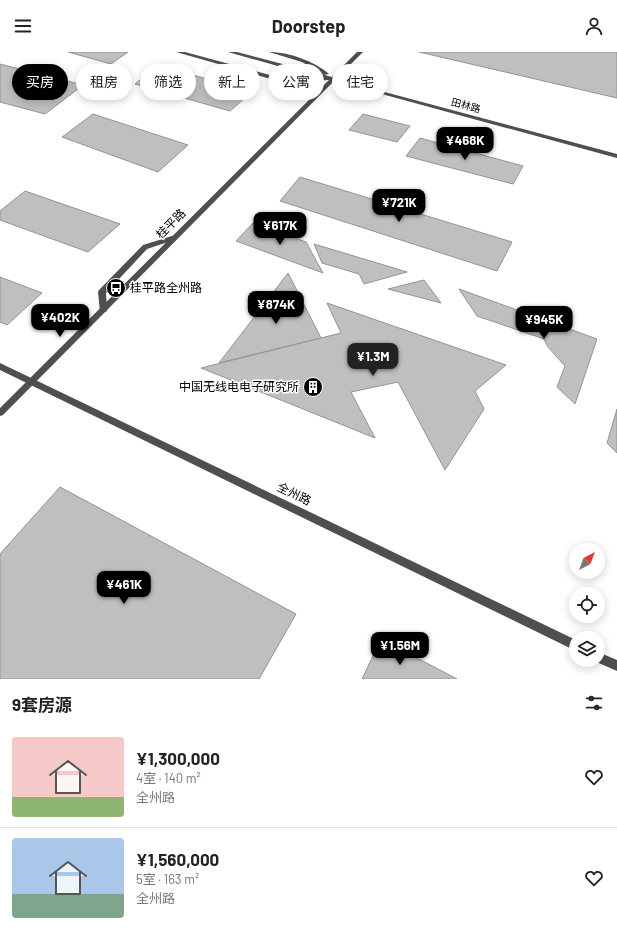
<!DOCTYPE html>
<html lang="zh">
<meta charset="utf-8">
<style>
body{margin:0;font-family:Barlow,"Noto Sans SC",sans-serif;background:#f2f2f2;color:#222;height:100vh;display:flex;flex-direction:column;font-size:15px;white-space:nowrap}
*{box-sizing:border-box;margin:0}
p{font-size:13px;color:#767676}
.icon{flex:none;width:22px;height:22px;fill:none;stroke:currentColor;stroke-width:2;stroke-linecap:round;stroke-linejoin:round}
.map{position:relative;height:627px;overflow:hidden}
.side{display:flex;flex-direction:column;background:#fff;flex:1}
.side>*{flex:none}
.guide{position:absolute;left:12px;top:12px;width:400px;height:36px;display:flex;gap:8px}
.needle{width:26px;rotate:41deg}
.fabs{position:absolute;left:569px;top:491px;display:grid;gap:8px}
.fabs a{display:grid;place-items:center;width:36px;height:36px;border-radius:50%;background:#fff;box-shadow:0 2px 10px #0003;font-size:20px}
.price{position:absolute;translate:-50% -34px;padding:0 9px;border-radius:8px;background:#000;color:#fff;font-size:13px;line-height:26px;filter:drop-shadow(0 1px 2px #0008)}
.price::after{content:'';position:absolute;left:50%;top:24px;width:12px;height:9px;margin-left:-6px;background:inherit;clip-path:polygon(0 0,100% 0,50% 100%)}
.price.selected{background:#222;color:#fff}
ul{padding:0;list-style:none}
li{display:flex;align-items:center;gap:12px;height:100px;padding:0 12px}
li+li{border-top:1px solid #e0e0e0}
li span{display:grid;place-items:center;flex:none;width:112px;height:80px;border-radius:4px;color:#555}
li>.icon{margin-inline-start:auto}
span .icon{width:48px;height:48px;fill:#fffc;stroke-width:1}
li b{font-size:17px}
h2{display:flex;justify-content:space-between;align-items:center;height:48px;padding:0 12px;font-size:17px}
.chip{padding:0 14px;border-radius:18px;background:#fff;box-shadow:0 2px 10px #0003;font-size:14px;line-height:36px}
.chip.selected{background:#000;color:#fff}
header{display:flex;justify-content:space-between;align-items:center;height:52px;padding:0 12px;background:#fff;font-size:18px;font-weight:700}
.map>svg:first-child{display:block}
</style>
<header><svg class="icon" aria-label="menu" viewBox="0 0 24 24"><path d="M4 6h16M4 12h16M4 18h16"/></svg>Doorstep<svg class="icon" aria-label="person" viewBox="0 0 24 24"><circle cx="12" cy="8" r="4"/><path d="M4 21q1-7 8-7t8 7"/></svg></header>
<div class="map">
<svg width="617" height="627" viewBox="0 0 617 627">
<rect width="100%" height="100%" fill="#fff"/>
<!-- building -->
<g fill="#bfbfbf" stroke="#939393">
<polygon points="68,0 128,0 111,12"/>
<polygon points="419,0 617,0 617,46"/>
<polygon points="0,12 83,33 45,62 0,50"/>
<polygon points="158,13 252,40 230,59 135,32"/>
<polygon points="93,62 188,93 158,120 62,85"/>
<polygon points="363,62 410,74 397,90 349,78"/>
<polygon points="420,86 523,114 513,132 406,104"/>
<polygon points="300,125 512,190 497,219 280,149"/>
<polygon points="25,139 120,172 88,200 0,168 0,159"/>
<polygon points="253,171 306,190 323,221 236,189"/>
<polygon points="314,192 407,220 364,232 359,222 322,211"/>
<polygon points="288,221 321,286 219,311"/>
<polygon points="0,225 42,241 7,273 0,270"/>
<polygon points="424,228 441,251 388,237"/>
<polygon points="459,237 597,287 575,352 557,335 565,314 548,295 544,287 477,264"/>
<polygon points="327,251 506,313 475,339 484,357 445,418 398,330 351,340 375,386 201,316 341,281"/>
<polygon points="617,357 617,401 607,391"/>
<polygon points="60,435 296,562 259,627 0,627 0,502"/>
<polygon points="381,587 457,627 362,627"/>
</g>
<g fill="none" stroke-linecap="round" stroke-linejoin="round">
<!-- service -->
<polygon fill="#4f4f4f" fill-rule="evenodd" points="175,183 178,185 177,187 147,197 106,241 107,258 106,260 100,260 98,240 99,238 143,193"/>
<!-- minor -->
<g fill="#4f4f4f" fill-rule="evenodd">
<polygon points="0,311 576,588 576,599 0,318"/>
<polygon points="598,600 617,608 617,619 594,609 598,608"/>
</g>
<!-- tertiary -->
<g fill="#4f4f4f" fill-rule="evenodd">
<polygon points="176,0 185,0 281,26 320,26 228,0 237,0 332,25 357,0 363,0 336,27 617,102 617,106 334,29 3,363 0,364 0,356 329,28 281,30"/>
<path d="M269,0C289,0 314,9 329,22L324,23L302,10Z"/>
</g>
</g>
<!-- icons -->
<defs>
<g id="bus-disc" transform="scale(1)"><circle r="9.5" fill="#000" stroke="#fff"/><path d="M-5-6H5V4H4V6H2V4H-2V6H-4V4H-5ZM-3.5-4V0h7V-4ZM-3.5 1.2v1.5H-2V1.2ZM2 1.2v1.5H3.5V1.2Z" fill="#fff"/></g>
<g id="building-disc" transform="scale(1)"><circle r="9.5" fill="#000" stroke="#fff"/><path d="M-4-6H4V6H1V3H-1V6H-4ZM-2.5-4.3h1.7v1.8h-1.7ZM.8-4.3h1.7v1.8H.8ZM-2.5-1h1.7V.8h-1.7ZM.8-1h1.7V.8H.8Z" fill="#fff"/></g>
</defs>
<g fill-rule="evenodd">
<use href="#bus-disc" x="116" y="236"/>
<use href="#building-disc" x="313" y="335"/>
</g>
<g text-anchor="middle" stroke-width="3" stroke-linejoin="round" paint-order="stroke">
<!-- far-street labels -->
<g font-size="10" fill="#000" stroke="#fff">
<text transform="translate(466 53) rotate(15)" y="4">田林路</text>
</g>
<!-- street labels -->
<g font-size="12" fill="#000" stroke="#fff">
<text transform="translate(171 172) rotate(-45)" y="4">桂平路</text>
<text transform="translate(294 442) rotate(26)" y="4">全州路</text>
</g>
<!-- poi labels -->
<g font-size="12" fill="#000" stroke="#fff" text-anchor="start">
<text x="130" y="240">桂平路全州路</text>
<text x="299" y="339" text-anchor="end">中国无线电电子研究所</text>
</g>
</g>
</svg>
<div class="fabs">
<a><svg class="needle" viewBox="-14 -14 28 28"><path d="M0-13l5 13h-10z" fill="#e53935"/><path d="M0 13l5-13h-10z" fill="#767676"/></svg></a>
<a><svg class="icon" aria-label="locate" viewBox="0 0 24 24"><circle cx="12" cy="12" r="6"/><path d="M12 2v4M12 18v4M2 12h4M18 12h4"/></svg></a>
<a><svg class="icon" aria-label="layers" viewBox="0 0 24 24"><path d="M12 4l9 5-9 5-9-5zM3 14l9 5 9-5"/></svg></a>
</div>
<b class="price" style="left:465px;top:109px">¥468K</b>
<b class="price" style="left:399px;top:171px">¥721K</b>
<b class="price" style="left:280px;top:194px">¥617K</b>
<b class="price" style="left:276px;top:273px">¥874K</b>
<b class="price" style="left:60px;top:286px">¥402K</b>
<b class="price" style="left:544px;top:288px">¥945K</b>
<b class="price selected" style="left:373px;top:325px">¥1.3M</b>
<b class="price" style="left:124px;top:553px">¥461K</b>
<b class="price" style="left:400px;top:614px">¥1.56M</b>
<div class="guide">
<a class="chip selected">买房</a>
<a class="chip">租房</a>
<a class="chip">筛选</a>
<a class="chip">新上</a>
<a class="chip">公寓</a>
<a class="chip">住宅</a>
</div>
</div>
<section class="side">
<h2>9套房源<svg class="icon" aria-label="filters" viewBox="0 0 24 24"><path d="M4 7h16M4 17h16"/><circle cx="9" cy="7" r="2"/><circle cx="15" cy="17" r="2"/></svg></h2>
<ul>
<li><span style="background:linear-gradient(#f6c9c9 75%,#8fb573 0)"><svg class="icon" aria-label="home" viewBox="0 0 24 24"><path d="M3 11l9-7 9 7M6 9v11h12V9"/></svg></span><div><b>¥1,300,000</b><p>4室 · 140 m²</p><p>全州路</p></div><svg class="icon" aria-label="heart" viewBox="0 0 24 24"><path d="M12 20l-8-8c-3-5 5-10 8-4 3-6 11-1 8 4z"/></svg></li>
<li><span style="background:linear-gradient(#a9c7e8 70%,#7fa58c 0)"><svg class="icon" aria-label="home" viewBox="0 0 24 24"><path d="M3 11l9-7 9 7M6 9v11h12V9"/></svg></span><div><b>¥1,560,000</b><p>5室 · 163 m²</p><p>全州路</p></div><svg class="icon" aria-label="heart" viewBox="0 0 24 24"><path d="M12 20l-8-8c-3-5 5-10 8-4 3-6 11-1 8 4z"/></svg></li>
</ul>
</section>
